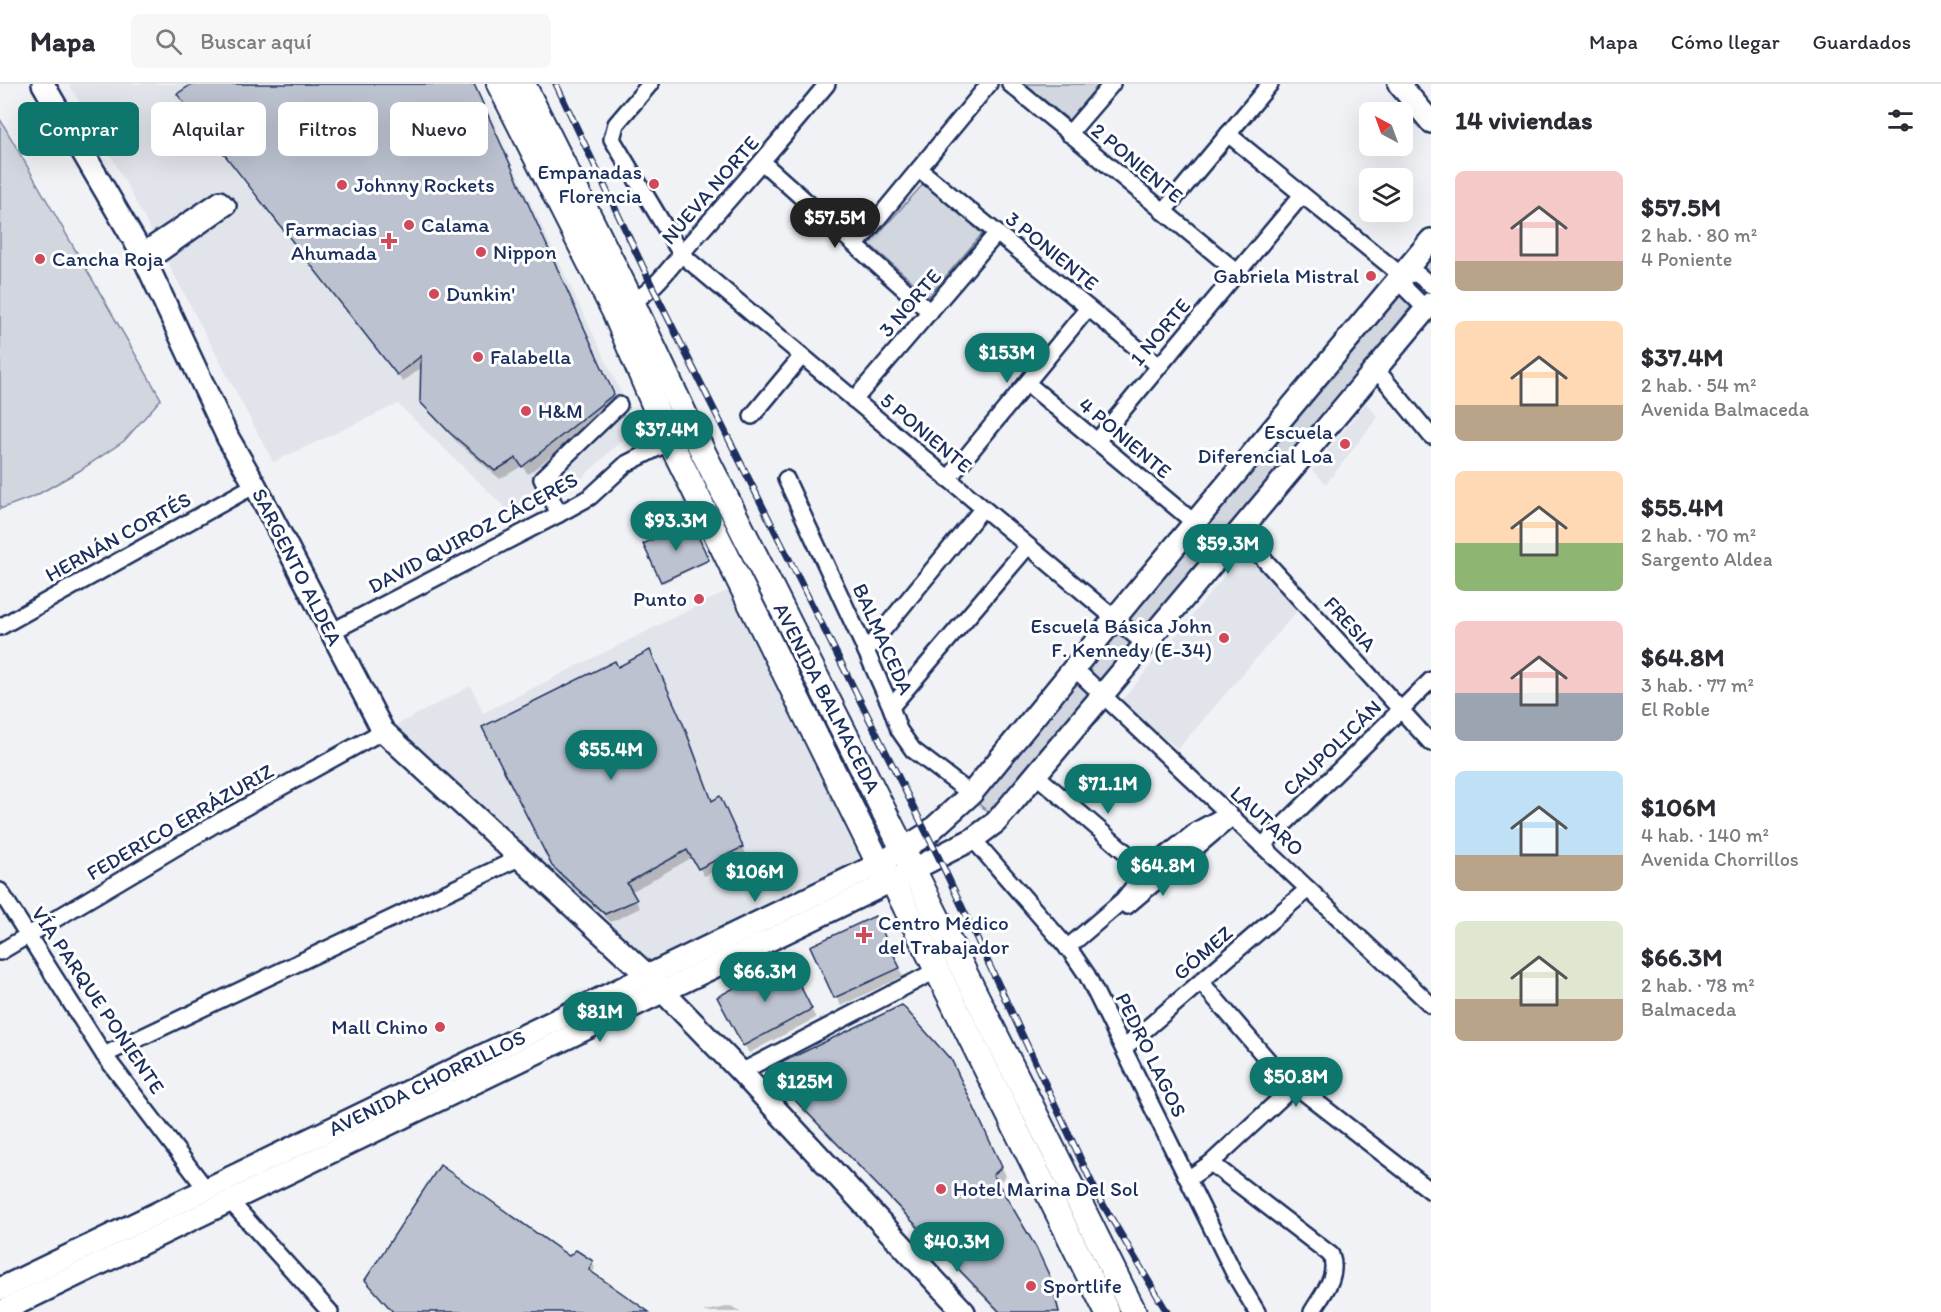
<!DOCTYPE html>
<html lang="es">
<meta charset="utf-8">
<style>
body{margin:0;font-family:Itim,sans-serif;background:#f7f7f7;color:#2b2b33;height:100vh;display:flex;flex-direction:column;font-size:22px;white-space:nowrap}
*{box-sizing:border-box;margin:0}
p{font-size:20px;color:#7c7c81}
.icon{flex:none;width:33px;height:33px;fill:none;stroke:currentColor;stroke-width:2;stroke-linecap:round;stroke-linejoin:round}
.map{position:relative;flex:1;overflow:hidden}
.side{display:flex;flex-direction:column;background:#fff;width:510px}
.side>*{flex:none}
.guide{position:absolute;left:18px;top:18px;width:570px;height:54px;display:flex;gap:12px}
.needle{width:39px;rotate:319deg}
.fabs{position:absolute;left:1359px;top:18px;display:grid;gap:12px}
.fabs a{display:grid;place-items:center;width:54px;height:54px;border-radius:9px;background:#fff;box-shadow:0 6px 24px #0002;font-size:30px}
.price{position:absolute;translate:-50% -51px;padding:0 14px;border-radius:21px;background:#0f766e;color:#fff;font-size:20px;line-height:39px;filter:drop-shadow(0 2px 3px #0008)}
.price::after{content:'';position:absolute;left:50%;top:36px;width:18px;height:14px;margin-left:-9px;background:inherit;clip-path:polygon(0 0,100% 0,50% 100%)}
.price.selected{background:#222;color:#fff}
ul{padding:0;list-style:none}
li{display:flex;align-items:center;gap:18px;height:150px;padding:0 24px}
li span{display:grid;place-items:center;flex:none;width:168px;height:120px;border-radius:9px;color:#555}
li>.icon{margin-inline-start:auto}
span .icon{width:72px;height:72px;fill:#fffc;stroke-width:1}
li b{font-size:26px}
h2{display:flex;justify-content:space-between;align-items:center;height:72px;padding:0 24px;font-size:26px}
.tag{padding:0 21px;border-radius:9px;background:#fff;box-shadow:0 6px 24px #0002;font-size:21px;line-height:54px}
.tag.selected{background:#0f766e;color:#fff}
header{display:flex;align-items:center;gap:36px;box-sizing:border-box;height:84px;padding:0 30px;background:#fff;border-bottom:2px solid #e1e1e2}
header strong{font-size:28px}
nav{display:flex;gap:33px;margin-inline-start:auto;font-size:21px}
.search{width:420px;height:54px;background:#f7f7f7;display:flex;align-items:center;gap:15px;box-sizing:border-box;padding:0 21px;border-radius:9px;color:#7c7c81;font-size:22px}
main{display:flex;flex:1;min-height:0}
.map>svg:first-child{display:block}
</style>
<header>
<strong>Mapa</strong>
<div class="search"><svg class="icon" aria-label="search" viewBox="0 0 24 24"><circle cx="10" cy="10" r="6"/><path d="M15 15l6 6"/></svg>Buscar aquí</div>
<nav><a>Mapa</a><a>Cómo llegar</a><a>Guardados</a></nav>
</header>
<main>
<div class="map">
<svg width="1431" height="1228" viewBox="0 0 1431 1228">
<rect width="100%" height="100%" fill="#f1f2f5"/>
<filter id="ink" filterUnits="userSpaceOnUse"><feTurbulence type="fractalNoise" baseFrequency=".0167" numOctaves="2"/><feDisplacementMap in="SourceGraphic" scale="12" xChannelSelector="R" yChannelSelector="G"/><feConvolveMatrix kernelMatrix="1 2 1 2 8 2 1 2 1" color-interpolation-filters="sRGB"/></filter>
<g filter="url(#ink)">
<!-- built -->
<g fill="#e1e4ea">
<polygon points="69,0 474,0 637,342 576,400 512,430 398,320 273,378 114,77"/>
<polygon points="1366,319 1378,333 1326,400 1312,386"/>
<polygon points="1248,463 1298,526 1178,665 1120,619"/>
<polygon points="733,504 867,775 647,882 387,646 471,602 483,629"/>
</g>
<!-- green -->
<g fill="#d2d6df" stroke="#76829e" stroke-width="1.5">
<polygon points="1025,0 1099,0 1069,36"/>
<polygon points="0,35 161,315 124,357 79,387 35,412 0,425"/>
<polygon points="926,97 982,150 929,212 869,160"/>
<polygon points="1431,168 1431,198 1275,391 993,732 973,715"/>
</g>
<!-- shadow -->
<g fill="#0003">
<polygon points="194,0 473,0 618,319 528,390 522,382 500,395 457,358 427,326 422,317 422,283 403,298 184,19 179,11"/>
<polygon points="691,439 709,477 663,499 645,461"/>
<polygon points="654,576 689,652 713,718 724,722 747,772 704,792 693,773 631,808 640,824 611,838 559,791 554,782 618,585"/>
<polygon points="879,842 903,892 841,922 812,863"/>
<polygon points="791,887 816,934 749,969 744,961"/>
<polygon points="768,987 956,987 1006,1092 997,1101 1041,1173 1054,1203 1060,1228 998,1228 773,995"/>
<polygon points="569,1174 592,1178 595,1184 592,1190 646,1228 393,1228 366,1196"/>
<polygon points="731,1222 741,1228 702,1228"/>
</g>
<!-- building -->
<g fill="#bcc2d0" stroke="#1b2f5e" stroke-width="1.5">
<polygon points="192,0 474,0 614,310 522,383 516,374 495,387 450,349 420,318 421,272 397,291 177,10"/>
<polygon points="691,437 709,476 661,498 643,460"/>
<polygon points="650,566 684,642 712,717 720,712 743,763 698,785 687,766 627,799 637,816 605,830 552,782 482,643 615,577 618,583"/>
<polygon points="875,832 900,884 834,914 810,862"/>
<polygon points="787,876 812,925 743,962 717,913"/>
<polygon points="902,921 952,977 1002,1083 993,1091 1036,1163 1050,1193 1059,1228 1000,1228 766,986"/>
<polygon points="440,1081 569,1172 576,1166 593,1177 589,1186 649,1228 393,1228 365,1196"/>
</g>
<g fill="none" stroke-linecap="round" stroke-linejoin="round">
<!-- street casing -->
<g stroke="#1b2f5e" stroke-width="20">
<g id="street">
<polyline points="650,0 616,40 612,55 681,170 1145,560"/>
<polyline points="1010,0 1237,188"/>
<polyline points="1069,50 1112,0"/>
<polyline points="1228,50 1401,191 1406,205 1426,225"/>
<polyline points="762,78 930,228"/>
<polyline points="919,85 1159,282"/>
<polyline points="1163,128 1270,0"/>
<polyline points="856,161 989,0"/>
<polyline points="141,168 220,115 228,122 147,179"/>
<polyline points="1401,191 1417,190 1431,201"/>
<path d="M625,222C655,208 672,180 693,156C739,105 783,53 827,0"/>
<polyline points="1376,285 1431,352"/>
<polyline points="1028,300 1196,440"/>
<polyline points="854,316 997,149"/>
<polyline points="752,332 802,272"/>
<polyline points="1097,357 1296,118 1303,112"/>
<polyline points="786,395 866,567 891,623 899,646 913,666 971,710"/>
<polyline points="948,395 1088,224"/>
<polyline points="559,430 542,395 619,321"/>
<polyline points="1239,448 1431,659"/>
<polyline points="0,543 255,401"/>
<polyline points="331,548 559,430 590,413 626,380 677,354"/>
<polyline points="866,567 983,424"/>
<polyline points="1074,584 1431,921"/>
<polyline points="891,623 1028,462"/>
<polyline points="1036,691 1153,792"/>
<polyline points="973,755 1072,869 1087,891 1235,1191 1257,1228"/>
<polyline points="1262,762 1431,596"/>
<polyline points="0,807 104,971 206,1105"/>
<polyline points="1127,822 1230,735"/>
<polyline points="1067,864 1123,816 1147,786 1197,746 1228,729"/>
<polyline points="0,868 222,736 383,647"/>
<polyline points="1201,898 1279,989 1431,1107"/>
<polyline points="1124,964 1308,805"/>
<polyline points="104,971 519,774"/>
<polyline points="741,988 937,886"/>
<path d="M1211,1079L1331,1171C1339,1193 1323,1209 1312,1228"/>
<polyline points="1188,1095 1211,1079 1294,1002"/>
<polyline points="230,1117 330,1228"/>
</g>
</g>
<!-- secondary casing -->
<g stroke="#1b2f5e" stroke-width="26">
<g id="secondary">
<polyline points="43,0 141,168 228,354 255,401 383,647 648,892 741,988 964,1228"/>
<polyline points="1399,0 1431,38"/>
<polyline points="0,1205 879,780 927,750 971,710 1115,534 1431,156"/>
<polyline points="0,1228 875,805 973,755 996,738 1431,219"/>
</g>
</g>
<!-- primary casing -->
<g stroke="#1b2f5e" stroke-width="28">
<g id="primary">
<polyline points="499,0 614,227 666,349 879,780 892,796 1107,1228"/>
<polyline points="523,0 632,218 692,346 913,785 1134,1228"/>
</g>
</g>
<!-- street -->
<use href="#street" stroke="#fff" stroke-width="15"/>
<!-- secondary -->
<use href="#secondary" stroke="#fff" stroke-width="21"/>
<!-- primary -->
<use href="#primary" stroke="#fff" stroke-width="24"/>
<!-- rail casing -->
<g stroke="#1b2f5e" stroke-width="7">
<polyline id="rail" points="556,0 653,204 938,772 1098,1112 1167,1228"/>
</g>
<!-- rail -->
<use href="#rail" stroke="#fff" stroke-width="4.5" stroke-dasharray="14" stroke-linecap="butt"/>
</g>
</g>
<!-- markers -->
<g fill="#d1495b" stroke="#fff" stroke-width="2">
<circle cx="654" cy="100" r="6"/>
<circle cx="342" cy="101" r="6"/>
<circle cx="409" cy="141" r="6"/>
<path d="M386 148h6v6h6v6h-6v6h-6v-6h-6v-6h6z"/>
<circle cx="481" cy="168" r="6"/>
<circle cx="40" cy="175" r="6"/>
<circle cx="1371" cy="192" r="6"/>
<circle cx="434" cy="210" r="6"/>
<circle cx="478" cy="273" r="6"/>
<circle cx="526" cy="327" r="6"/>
<circle cx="1345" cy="360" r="6"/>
<circle cx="699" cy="515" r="6"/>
<circle cx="1224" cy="554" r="6"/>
<path d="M861 842h6v6h6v6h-6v6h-6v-6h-6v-6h6z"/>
<circle cx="440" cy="943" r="6"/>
<circle cx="941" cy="1105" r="6"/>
<circle cx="1031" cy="1202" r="6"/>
</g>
<g text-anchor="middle" stroke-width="6" stroke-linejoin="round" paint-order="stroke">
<!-- street labels -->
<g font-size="21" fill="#1b2f5e" stroke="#fff">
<text transform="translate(1137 79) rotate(40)" y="7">2 PONIENTE</text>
<text transform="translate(710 106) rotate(-49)" y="7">NUEVA NORTE</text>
<text transform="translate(1052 167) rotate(39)" y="7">3 PONIENTE</text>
<text transform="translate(910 219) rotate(-49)" y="7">3 NORTE</text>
<text transform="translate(1160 248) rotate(-50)" y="7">1 NORTE</text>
<text transform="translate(926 349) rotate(40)" y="7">5 PONIENTE</text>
<text transform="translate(1125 354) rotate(40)" y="7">4 PONIENTE</text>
<text transform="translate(473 449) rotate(-28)" y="7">DAVID QUIROZ CÁCERES</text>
<text transform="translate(118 453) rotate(-29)" y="7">HERNÁN CORTÉS</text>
<text transform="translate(297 483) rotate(63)" y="7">SARGENTO ALDEA</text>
<text transform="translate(1350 540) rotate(48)" y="7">FRESIA</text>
<text transform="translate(883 555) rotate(66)" y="7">BALMACEDA</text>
<text transform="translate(827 614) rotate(63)" y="7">AVENIDA BALMACEDA</text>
<text transform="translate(1332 664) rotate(-44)" y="7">CAUPOLICÁN</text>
<text transform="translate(1267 737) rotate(43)" y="7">LAUTARO</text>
<text transform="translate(180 738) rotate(-30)" y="7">FEDERICO ERRÁZURIZ</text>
<text transform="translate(1203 869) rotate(-41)" y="7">GÓMEZ</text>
<text transform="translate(98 916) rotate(56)" y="7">VÍA PARQUE PONIENTE</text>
<text transform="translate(1151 971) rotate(64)" y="7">PEDRO LAGOS</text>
<text transform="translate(427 999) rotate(-26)" y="7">AVENIDA CHORRILLOS</text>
</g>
<!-- poi labels -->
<g font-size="21" fill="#1b2f5e" stroke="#fff" text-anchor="start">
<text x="642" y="95" text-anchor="end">Empanadas<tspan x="642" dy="24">Florencia</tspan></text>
<text x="354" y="108">Johnny Rockets</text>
<text x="421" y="148">Calama</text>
<text x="377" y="152" text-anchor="end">Farmacias<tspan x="377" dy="24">Ahumada</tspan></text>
<text x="493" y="175">Nippon</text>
<text x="52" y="182">Cancha Roja</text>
<text x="1359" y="199" text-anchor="end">Gabriela Mistral</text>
<text x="446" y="217">Dunkin'</text>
<text x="490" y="280">Falabella</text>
<text x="538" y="334">H&amp;M</text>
<text x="1333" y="355" text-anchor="end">Escuela<tspan x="1333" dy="24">Diferencial Loa</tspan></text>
<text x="687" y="522" text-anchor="end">Punto</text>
<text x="1212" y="549" text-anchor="end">Escuela Básica John<tspan x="1212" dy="24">F. Kennedy (E-34)</tspan></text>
<text x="878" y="846">Centro Médico<tspan x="878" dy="24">del Trabajador</tspan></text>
<text x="428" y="950" text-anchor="end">Mall Chino</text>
<text x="953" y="1112">Hotel Marina Del Sol</text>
<text x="1043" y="1209">Sportlife</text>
</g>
</g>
</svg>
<div class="fabs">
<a><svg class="needle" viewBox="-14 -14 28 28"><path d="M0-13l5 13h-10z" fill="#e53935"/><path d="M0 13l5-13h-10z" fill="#7c7c81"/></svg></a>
<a><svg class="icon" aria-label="layers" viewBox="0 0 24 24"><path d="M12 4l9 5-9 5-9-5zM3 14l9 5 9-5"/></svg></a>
</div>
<b class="price selected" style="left:835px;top:165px">$57.5M</b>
<b class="price" style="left:1007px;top:300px">$153M</b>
<b class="price" style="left:667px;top:377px">$37.4M</b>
<b class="price" style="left:676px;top:468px">$93.3M</b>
<b class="price" style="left:1228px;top:491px">$59.3M</b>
<b class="price" style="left:611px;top:697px">$55.4M</b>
<b class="price" style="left:1108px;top:731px">$71.1M</b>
<b class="price" style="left:1163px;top:813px">$64.8M</b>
<b class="price" style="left:755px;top:819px">$106M</b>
<b class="price" style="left:765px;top:919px">$66.3M</b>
<b class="price" style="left:600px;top:959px">$81M</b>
<b class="price" style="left:1296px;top:1024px">$50.8M</b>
<b class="price" style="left:805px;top:1029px">$125M</b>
<b class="price" style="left:957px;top:1189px">$40.3M</b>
<div class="guide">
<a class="tag selected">Comprar</a>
<a class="tag">Alquilar</a>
<a class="tag">Filtros</a>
<a class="tag">Nuevo</a>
</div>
</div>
<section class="side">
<h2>14 viviendas<svg class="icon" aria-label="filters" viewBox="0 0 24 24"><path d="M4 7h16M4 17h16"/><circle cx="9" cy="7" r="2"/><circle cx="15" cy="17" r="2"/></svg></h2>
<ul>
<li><span style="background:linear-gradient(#f6c9c9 75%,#b9a48a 0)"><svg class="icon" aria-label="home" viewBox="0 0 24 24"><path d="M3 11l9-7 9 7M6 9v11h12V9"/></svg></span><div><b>$57.5M</b><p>2 hab. · 80 m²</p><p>4 Poniente</p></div></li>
<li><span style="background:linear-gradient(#ffd9b3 70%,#b9a48a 0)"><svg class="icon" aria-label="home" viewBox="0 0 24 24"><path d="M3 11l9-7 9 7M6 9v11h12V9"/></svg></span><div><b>$37.4M</b><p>2 hab. · 54 m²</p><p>Avenida Balmaceda</p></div></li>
<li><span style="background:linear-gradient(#ffd9b3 60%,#8fb573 0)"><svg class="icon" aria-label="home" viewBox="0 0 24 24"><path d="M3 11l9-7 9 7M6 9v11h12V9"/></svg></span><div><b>$55.4M</b><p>2 hab. · 70 m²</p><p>Sargento Aldea</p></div></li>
<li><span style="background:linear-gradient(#f6c9c9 60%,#9aa5b1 0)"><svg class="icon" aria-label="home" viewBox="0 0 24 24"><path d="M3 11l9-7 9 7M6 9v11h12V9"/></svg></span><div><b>$64.8M</b><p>3 hab. · 77 m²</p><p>El Roble</p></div></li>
<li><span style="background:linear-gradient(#bfe0f5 70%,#b9a48a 0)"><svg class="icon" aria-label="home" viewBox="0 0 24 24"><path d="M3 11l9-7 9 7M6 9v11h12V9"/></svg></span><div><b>$106M</b><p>4 hab. · 140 m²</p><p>Avenida Chorrillos</p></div></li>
<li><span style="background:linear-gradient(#dfe7d0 65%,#b9a48a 0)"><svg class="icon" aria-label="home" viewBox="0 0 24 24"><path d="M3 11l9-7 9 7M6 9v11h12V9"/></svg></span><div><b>$66.3M</b><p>2 hab. · 78 m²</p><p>Balmaceda</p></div></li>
</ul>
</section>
</main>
